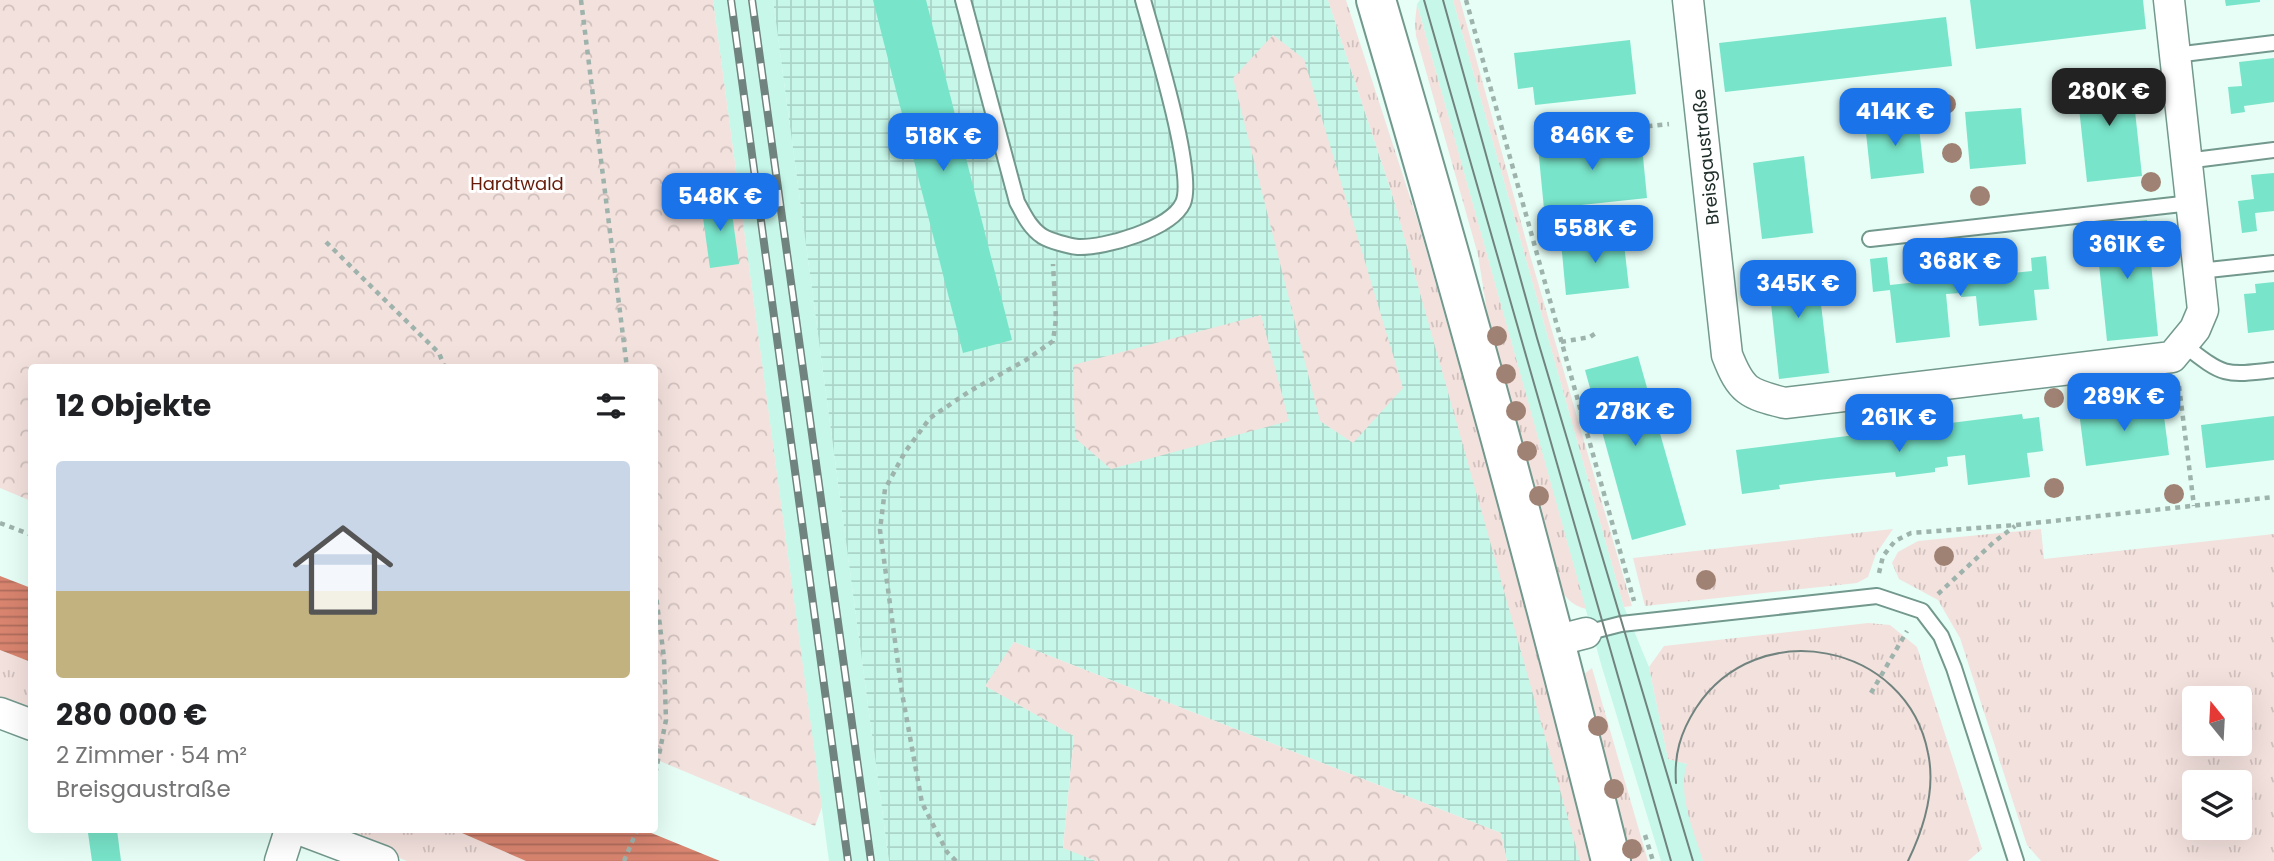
<!DOCTYPE html>
<html lang="de">
<meta charset="utf-8">
<style>
body{margin:0;font-family:Poppins,sans-serif;background:#f6f6f6;color:#202124;height:100vh;display:flex;flex-direction:column;font-size:26px;white-space:nowrap}
*{box-sizing:border-box;margin:0}
p{font-size:23px;color:#757577}
.icon{flex:none;width:38px;height:38px;fill:none;stroke:currentColor;stroke-width:2;stroke-linecap:round;stroke-linejoin:round}
.map{position:relative;flex:1;overflow:hidden}
.side{position:absolute;left:28px;top:364px;width:630px;height:469px;display:flex;flex-direction:column;background:#fff;border-radius:7px;box-shadow:0 7px 28px #0002}
.side>*{flex:none}
.needle{width:46px;rotate:342deg}
.tools{position:absolute;left:2182px;top:686px;display:grid;gap:14px}
.tools a{display:grid;place-items:center;width:70px;height:70px;border-radius:7px;background:#fff;box-shadow:0 7px 28px #0002;font-size:35px}
.price{position:absolute;translate:-50% -60px;padding:0 16px;border-radius:14px;background:#1a73e8;color:#fff;font-size:23px;line-height:46px;filter:drop-shadow(0 2px 4px #0008)}
.price::after{content:'';position:absolute;left:50%;top:42px;width:21px;height:16px;margin-left:-10px;background:inherit;clip-path:polygon(0 0,100% 0,50% 100%)}
.price.current{background:#222;color:#fff}
ul{padding:0;list-style:none}
li{display:grid;align-content:center;gap:14px;height:371px;padding:0 28px}
li+li{border-top:2px solid #e0e0e0}
li span{display:grid;place-items:center;height:217px;border-radius:7px;color:#555}
li>.icon{margin-inline-start:auto}
span .icon{width:126px;height:126px;fill:#fffc;stroke-width:1}
li b{font-size:30px}
h2{display:flex;justify-content:space-between;align-items:center;height:84px;padding:0 28px;font-size:30px}
.map>svg:first-child{display:block}
</style>
<div class="map">
<svg width="2274" height="861" viewBox="0 0 2274 861">
<defs>
<pattern id="industrial-grid" width="8" height="8" patternUnits="userSpaceOnUse" patternTransform="scale(1.75)"><rect width="8" height="8" fill="#c6f7e8"/><path d="M0 4h8M4 0v8" fill="none" stroke="#aad4c7"/></pattern>
<pattern id="grass-tufts" width="24" height="20" patternUnits="userSpaceOnUse" patternTransform="scale(1.75)"><rect width="24" height="20" fill="#f3e1dd"/><path d="M3 7l-1-3M5 7V3M7 7l1-3M15 17l-1-3M17 17v-4M19 17l1-3" fill="none" stroke="#d0c1be"/></pattern>
<pattern id="forest-crowns" width="20" height="18" patternUnits="userSpaceOnUse" patternTransform="scale(1.75)"><rect width="20" height="18" fill="#f3e1dd"/><path d="M2 6a3 3 0 1 1 6 0M12 15a3 3 0 1 1 6 0" fill="none" stroke="#d0c1be"/></pattern>
<pattern id="water-rules" width="6" height="5" patternUnits="userSpaceOnUse" patternTransform="scale(1.75)"><rect width="6" height="5" fill="#d8846f"/><path d="M0 2.5h6" fill="none" stroke="#af6c5b"/></pattern>
</defs>
<rect width="100%" height="100%" fill="#e6fef6"/>
<!-- built -->
<g fill="#c6f7e8">
<polygon points="713,0 773,0 889,861 829,861"/>
<polygon points="1420,0 1453,0 1624,607 1649,667 1668,759 1687,764 1685,797 1703,861 1661,861 1601,664 1417,4"/>
</g>
<!-- industrial -->
<polygon fill="url(#industrial-grid)" points="773,0 1328,0 1393,197 1582,861 1507,861 1501,833 1014,642 986,686 1074,736 1063,847 1096,861 889,861"/>
<!-- grass -->
<g fill="url(#grass-tufts)" fill-rule="evenodd">
<polygon points="1328,0 1346,0 1419,225 1539,647 1592,861 1580,861 1393,197"/>
<polygon points="1453,0 1460,0 1530,255 1632,606 1624,607"/>
<path d="M1417,4L1586,609C1570,605 1564,595 1555,582L1493,349L1478,255L1416,36L1415,22Z"/>
<polygon points="1893,529 1876,554 1868,577 1857,583 1645,606 1633,558"/>
<path d="M2041,529L2044,559L2274,534V861H2041L2027,845L1960,638L1938,600L1899,579L1892,563L1898,552L1918,541ZM2194,698H2240V744H2194ZM2194,782H2240V828H2194Z"/>
<path d="M1868,623L1890,625L1917,647L1982,849L1968,861H1703C1694,831 1677,795 1687,764L1668,759L1649,667L1664,646Z"/>
<polygon points="0,650 31,662 31,715 0,703"/>
<polygon points="1592,668 1648,861 1631,861 1583,675"/>
<polygon points="328,830 455,830 526,861 407,861"/>
</g>
<!-- forest -->
<g fill="url(#forest-crowns)">
<polygon points="0,0 713,0 822,807 815,826 655,759 654,368 32,368 31,501 0,488"/>
<polygon points="1273,35 1304,59 1403,388 1353,443 1320,421 1233,78"/>
<polygon points="1261,315 1289,421 1111,469 1075,438 1073,365"/>
<polygon points="1014,642 1501,833 1507,861 1096,861 1063,848 1074,736 985,686"/>
</g>
<!-- water -->
<g fill="url(#water-rules)">
<polygon points="0,576 31,588 31,662 0,650"/>
<polygon points="455,830 644,830 720,861 526,861"/>
</g>
<!-- building -->
<g fill="#78e4c9">
<polygon points="873,0 926,0 1012,340 963,353"/>
<polygon points="1970,0 2143,0 2146,29 1976,49"/>
<polygon points="2225,0 2260,0 2260,2 2226,6"/>
<polygon points="1946,17 1952,66 1725,92 1719,43"/>
<polygon points="1630,40 1636,94 1535,105 1533,87 1518,89 1514,53"/>
<polygon points="2274,58 2274,102 2244,106 2245,112 2231,114 2228,87 2242,86 2239,62"/>
<polygon points="2131,74 2142,176 2087,182 2076,80"/>
<polygon points="2021,108 2026,164 1970,169 1965,112"/>
<polygon points="1918,118 1924,173 1871,179 1865,124"/>
<polygon points="1641,136 1647,198 1544,209 1538,147"/>
<polygon points="1804,156 1813,233 1762,239 1753,163"/>
<polygon points="2274,173 2274,211 2255,213 2257,231 2242,233 2238,201 2254,199 2251,175"/>
<polygon points="730,199 739,264 710,268 701,203"/>
<polygon points="2147,220 2158,336 2107,341 2095,226"/>
<polygon points="1623,235 1629,288 1566,295 1561,242"/>
<polygon points="2046,256 2049,289 2034,290 2037,320 1979,326 1976,296 1961,297 1961,293 1946,294 1950,337 1896,343 1890,290 1873,292 1870,259 1887,257 1890,285 1945,279 1943,263 1958,261 1958,268 1973,266 1974,277 2032,271 2031,258"/>
<polygon points="1816,261 1829,373 1779,379 1767,266"/>
<polygon points="2274,282 2274,330 2248,333 2244,294 2256,293 2255,284"/>
<polygon points="1638,356 1686,525 1632,540 1585,370"/>
<polygon points="2162,401 2169,455 2086,466 2079,412"/>
<polygon points="2022,414 2023,419 2039,417 2043,451 2027,453 2030,477 1968,485 1965,455 1947,457 1948,466 1935,468 1935,472 1896,477 1895,472 1818,480 1779,485 1780,489 1742,494 1736,450"/>
<polygon points="2274,416 2274,460 2206,468 2201,425"/>
<polygon points="117,830 121,861 92,861 88,833"/>
</g>
<g fill="none" stroke-linecap="round" stroke-linejoin="round">
<!-- lane casing -->
<g stroke="#73988d" stroke-width="18">
<g id="lane">
<path d="M963,0L1017,202C1024,215 1030,228 1042,236C1050,241 1069,246 1078,247C1105,248 1171,229 1183,203C1196,174 1153,37 1143,0"/>
<polyline points="2175,55 2274,43"/>
<polyline points="2186,161 2274,150"/>
<polyline points="1870,239 2191,203"/>
<polyline points="2199,271 2274,263"/>
<path d="M2184,345C2224,376 2224,376 2274,370"/>
<polyline points="1586,633 1621,624 1877,596 1922,611 1941,636 1954,668 2016,861"/>
</g>
</g>
<!-- street casing -->
<g stroke="#73988d" stroke-width="33">
<g id="street">
<path d="M1688,0L1727,355C1741,391 1748,394 1785,403L2172,357L2195,329L2203,310L2169,0"/>
<polyline points="1555,641 1586,633"/>
<polyline points="0,713 32,725"/>
<polyline points="301,830 383,861"/>
<polyline points="280,861 290,830"/>
</g>
</g>
<!-- secondary casing -->
<g stroke="#73988d" stroke-width="42">
<path id="secondary" d="M1376,0C1460,285 1539,572 1611,861"/>
</g>
<!-- path -->
<g stroke="#9eb3ac" stroke-width="4.5" stroke-dasharray="5 5" stroke-linecap="butt">
<polyline points="581,0 627,368"/>
<polyline points="1466,0 1634,601"/>
<polyline points="1548,137 1669,124"/>
<polyline points="326,242 439,353 445,368"/>
<polyline points="1561,342 1590,337 1596,333"/>
<polyline points="2179,386 2194,506"/>
<polyline points="0,523 32,535"/>
<polyline points="1879,573 1883,556 1895,541 1911,533 2016,525 2274,497"/>
<polyline points="654,580 664,658 666,720 654,780"/>
<polyline points="1938,594 1994,542 2015,526"/>
<polyline points="1871,693 1907,631"/>
<polyline points="1645,835 1653,861"/>
<polyline points="624,861 637,830"/>
<polyline points="956,861 947,852 922,803 902,693 880,530 885,489 905,452 930,418 970,391 1026,360 1053,341 1056,319 1053,264"/>
</g>
<!-- lane -->
<use href="#lane" stroke="#fff" stroke-width="14"/>
<!-- street -->
<use href="#street" stroke="#fff" stroke-width="30"/>
<!-- secondary -->
<use href="#secondary" stroke="#fff" stroke-width="38"/>
<!-- tram -->
<g stroke="#71837e" stroke-width="2">
<polyline points="1424,0 1671,861"/>
<polyline points="1443,0 1537,338 1693,861"/>
<path d="M1676,783C1674,755 1680,733 1696,708C1757,614 1907,642 1928,753C1936,790 1924,828 1908,861"/>
</g>
<!-- rail casing -->
<g stroke="#71837e" stroke-width="8">
<g id="rail">
<polyline points="731,0 848,861"/>
<polyline points="752,0 871,861"/>
</g>
</g>
<!-- rail -->
<use href="#rail" stroke="#fff" stroke-width="5" stroke-dasharray="16" stroke-linecap="butt"/>
</g>
<!-- trees -->
<g fill="#a08274">
<circle cx="1946" cy="104" r="10"/>
<circle cx="1952" cy="153" r="10"/>
<circle cx="2151" cy="182" r="10"/>
<circle cx="1980" cy="196" r="10"/>
<circle cx="1497" cy="336" r="10"/>
<circle cx="1506" cy="374" r="10"/>
<circle cx="2123" cy="383" r="10"/>
<circle cx="2054" cy="398" r="10"/>
<circle cx="1516" cy="411" r="10"/>
<circle cx="1527" cy="451" r="10"/>
<circle cx="2054" cy="488" r="10"/>
<circle cx="2174" cy="494" r="10"/>
<circle cx="1539" cy="496" r="10"/>
<circle cx="1944" cy="556" r="10"/>
<circle cx="1706" cy="580" r="10"/>
<circle cx="1598" cy="726" r="10"/>
<circle cx="1614" cy="789" r="10"/>
<circle cx="1632" cy="849" r="10"/>
</g>
<g text-anchor="middle" stroke-width="6" stroke-linejoin="round" paint-order="stroke">
<!-- street labels -->
<g font-size="18" fill="#202f2b" stroke="#fff">
<text transform="translate(1706 157) rotate(-96)" y="6">Breisgaustraße</text>
</g>
<!-- park labels -->
<g font-size="18" fill="#671c09" stroke="#fff">
<text x="517" y="190">Hardtwald</text>
</g>
</g>
</svg>
<div class="tools">
<a><svg class="needle" viewBox="-14 -14 28 28"><path d="M0-13l5 13h-10z" fill="#e53935"/><path d="M0 13l5-13h-10z" fill="#757577"/></svg></a>
<a><svg class="icon" aria-label="layers" viewBox="0 0 24 24"><path d="M12 4l9 5-9 5-9-5zM3 14l9 5 9-5"/></svg></a>
</div>
<b class="price current" style="left:2109px;top:128px">280K €</b>
<b class="price" style="left:1895px;top:148px">414K €</b>
<b class="price" style="left:1592px;top:172px">846K €</b>
<b class="price" style="left:943px;top:173px">518K €</b>
<b class="price" style="left:720px;top:233px">548K €</b>
<b class="price" style="left:1595px;top:265px">558K €</b>
<b class="price" style="left:2127px;top:281px">361K €</b>
<b class="price" style="left:1960px;top:298px">368K €</b>
<b class="price" style="left:1798px;top:320px">345K €</b>
<b class="price" style="left:2124px;top:433px">289K €</b>
<b class="price" style="left:1635px;top:448px">278K €</b>
<b class="price" style="left:1899px;top:454px">261K €</b>
<section class="side">
<h2>12 Objekte<svg class="icon" aria-label="filters" viewBox="0 0 24 24"><path d="M4 7h16M4 17h16"/><circle cx="9" cy="7" r="2"/><circle cx="15" cy="17" r="2"/></svg></h2>
<ul>
<li><span style="background:linear-gradient(#c9d6e8 60%,#c2b280 0)"><svg class="icon" aria-label="home" viewBox="0 0 24 24"><path d="M3 11l9-7 9 7M6 9v11h12V9"/></svg></span><div><b>280 000 €</b><p>2 Zimmer · 54 m²</p><p>Breisgaustraße</p></div></li>
</ul>
</section>
</div>
